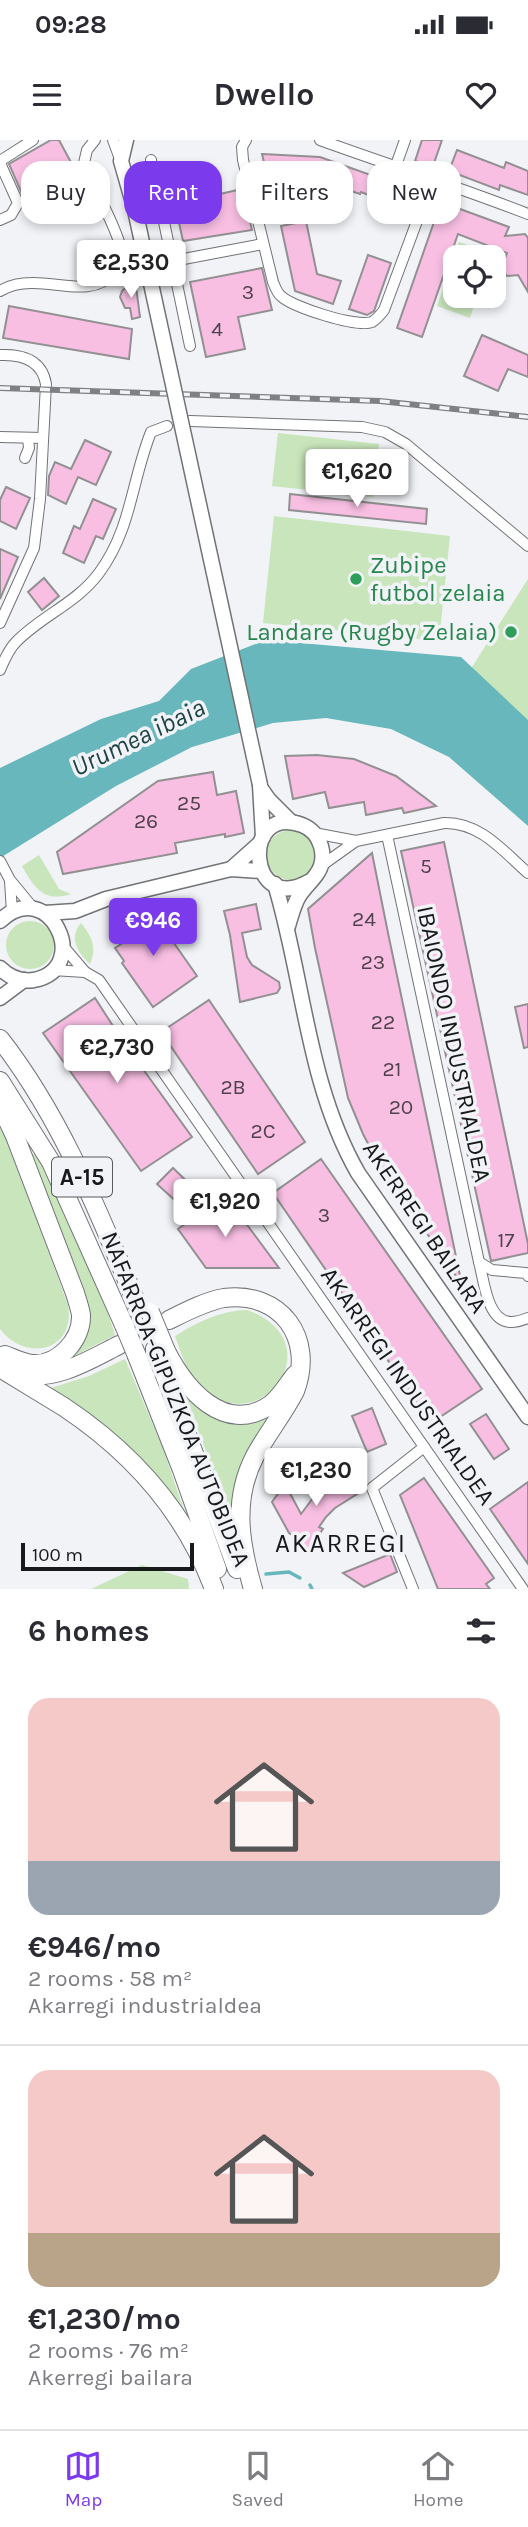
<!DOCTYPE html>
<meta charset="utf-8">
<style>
body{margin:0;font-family:Karla,sans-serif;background:#f7f7f7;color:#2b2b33;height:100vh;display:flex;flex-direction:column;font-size:26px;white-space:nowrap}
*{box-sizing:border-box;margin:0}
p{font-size:23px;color:#7c7c81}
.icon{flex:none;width:38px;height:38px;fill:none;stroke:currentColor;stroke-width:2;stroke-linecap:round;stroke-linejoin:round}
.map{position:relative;height:1449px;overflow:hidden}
.details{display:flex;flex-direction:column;background:#fff;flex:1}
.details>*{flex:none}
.top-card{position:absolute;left:21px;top:21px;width:486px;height:63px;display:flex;gap:14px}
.tools{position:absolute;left:443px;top:105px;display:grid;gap:14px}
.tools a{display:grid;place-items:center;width:63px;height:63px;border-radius:14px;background:#fff;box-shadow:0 4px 10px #0003;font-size:35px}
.scale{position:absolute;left:21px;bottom:18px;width:173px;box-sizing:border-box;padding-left:7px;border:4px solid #18191a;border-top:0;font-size:19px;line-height:24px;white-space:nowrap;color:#18191a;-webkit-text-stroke:5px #f1f3f7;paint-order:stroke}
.price{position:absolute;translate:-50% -60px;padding:0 16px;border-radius:7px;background:#fff;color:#222;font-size:23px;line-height:46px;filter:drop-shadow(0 2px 4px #0008)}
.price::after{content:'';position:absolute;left:50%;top:42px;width:21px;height:16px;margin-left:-10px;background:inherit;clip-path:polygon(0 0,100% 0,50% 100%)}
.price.current{background:#7c3aed;color:#fff}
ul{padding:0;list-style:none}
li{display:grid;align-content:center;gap:14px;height:371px;padding:0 28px}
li+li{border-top:2px solid #e1e1e2}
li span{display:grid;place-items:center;height:217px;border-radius:21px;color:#555}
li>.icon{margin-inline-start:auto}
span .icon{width:126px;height:126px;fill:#fffc;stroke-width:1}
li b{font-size:30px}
h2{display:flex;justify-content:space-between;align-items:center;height:84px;padding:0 28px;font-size:30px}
.pill{padding:0 24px;border-radius:21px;background:#fff;box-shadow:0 4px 10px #0003;font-size:24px;line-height:63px}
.pill.current{background:#7c3aed;color:#fff}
.status{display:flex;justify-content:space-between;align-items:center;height:49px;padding:0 35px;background:#fff;direction:ltr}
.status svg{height:19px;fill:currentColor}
header{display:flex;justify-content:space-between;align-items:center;height:91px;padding:0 28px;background:#fff;font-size:32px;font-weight:700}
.tabs{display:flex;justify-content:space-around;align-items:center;height:98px;border-top:2px solid #e1e1e2;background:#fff;font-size:19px;color:#7c7c81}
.tabs a{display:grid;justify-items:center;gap:4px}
.tabs .current{color:#7c3aed}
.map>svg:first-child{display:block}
</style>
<div class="status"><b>09:28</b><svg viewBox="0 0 49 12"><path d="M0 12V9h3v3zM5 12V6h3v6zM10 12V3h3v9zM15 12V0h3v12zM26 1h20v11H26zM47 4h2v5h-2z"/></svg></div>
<header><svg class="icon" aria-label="menu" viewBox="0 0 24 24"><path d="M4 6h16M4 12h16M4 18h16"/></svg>Dwello<svg class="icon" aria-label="heart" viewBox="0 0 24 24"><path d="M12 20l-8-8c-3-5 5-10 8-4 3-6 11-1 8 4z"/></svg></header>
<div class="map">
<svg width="528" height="1449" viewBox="0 0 528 1449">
<rect width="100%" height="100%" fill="#f1f3f7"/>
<!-- green -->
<g fill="#c8e5bb">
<polygon points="459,102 492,113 491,117 455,117 455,156 477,156 470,178 437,166"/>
<polygon points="278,293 379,304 373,357 272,346"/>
<polygon points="274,376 450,396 439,501 263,483"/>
<polygon points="528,439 528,606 460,546"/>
<circle cx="291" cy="715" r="25"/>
<path d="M39,715L59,749L71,754C43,763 34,747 22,726Z"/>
<circle cx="30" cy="805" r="24"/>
<path d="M81,783C92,797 97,807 90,824C78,813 68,798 81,783Z"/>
<path d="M0,979L68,1165C76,1211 26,1223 0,1189Z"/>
<path d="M35,1013C67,1070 96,1133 115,1195L70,1218L84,1194L31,1016Z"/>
<path d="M247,1170C337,1203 257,1307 198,1244C186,1232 181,1212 175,1196C198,1182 219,1171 247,1170Z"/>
<polygon points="125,1219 162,1306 185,1373 50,1251 51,1248 89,1236"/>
<polygon points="189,1259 201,1268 275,1269 233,1372 229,1373 187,1260"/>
<polygon points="142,1425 188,1439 189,1449 91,1449"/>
</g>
<!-- water -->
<polygon fill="#67b7bc" points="266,500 461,517 528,580 528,686 449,617 391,589 326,578 273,583 192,607 116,646 0,718 0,628 101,579 159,561 191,529"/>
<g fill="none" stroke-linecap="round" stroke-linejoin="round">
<!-- stream -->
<g stroke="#67b7bc" stroke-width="3.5">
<polyline points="266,1434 289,1432 300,1438"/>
<polyline points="310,1445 312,1449"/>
</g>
</g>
<!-- building -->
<g fill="#f8bfe3" stroke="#939092" stroke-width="2">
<polygon points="51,0 59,0 81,41 48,60 42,49 23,56 9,24"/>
<polygon points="422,0 442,0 433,26 415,21"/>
<polygon points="457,10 504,28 506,22 528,31 528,55 500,45 499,50 449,31"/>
<polygon points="262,14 320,17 413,50 406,70 361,52 360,54 322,41 320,50 309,48 312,39 267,35"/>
<polygon points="204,24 211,56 242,49 252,90 183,101 168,32"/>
<polygon points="441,62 509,87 505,96 525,94 528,98 528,152 518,135 507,136 501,129 507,113 458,94 422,197 397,188"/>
<polygon points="306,81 317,134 341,141 333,164 295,151 281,86"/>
<polygon points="368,115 391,123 374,171 367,175 349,169"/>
<polygon points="262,128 272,170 238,177 245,209 206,217 190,142"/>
<polygon points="135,139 140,177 132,179 130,168 125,168 120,157 122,151"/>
<polygon points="9,166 132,189 129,219 3,198"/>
<polygon points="482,195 528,215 528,237 508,229 498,251 464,236"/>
<polygon points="85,300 111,312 96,345 78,337 66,364 48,355 49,336 55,322 71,329"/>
<polygon points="6,347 30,358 16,389 0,381 0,360"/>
<polygon points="290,354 427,369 426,384 289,370"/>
<polygon points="93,359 116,369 103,399 96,396 84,423 63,413 74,386 80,389"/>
<polygon points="0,409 18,417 0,459"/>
<polygon points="44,438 59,456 42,470 28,452"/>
<polygon points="317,615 354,619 396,636 436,666 404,673 402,668 366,675 364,662 329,668 325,652 293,659 285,616"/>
<polygon points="213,632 217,655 236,651 244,693 225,697 225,694 175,703 177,713 63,734 57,712 158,641"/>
<polygon points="444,702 528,1104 528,1113 491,1121 401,711"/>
<polygon points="372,713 388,793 462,1145 375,1017 363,994 348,958 315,808 308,769"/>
<polygon points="256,764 261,789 242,793 247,817 252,825 279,842 280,848 277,853 240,862 230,795 224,771"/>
<polygon points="148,766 197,836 153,867 122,823 124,821 115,808 129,799 120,786"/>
<polygon points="95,858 122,900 192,997 141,1031 43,893"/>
<polygon points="209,860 305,1002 258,1034 161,892"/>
<polygon points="528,864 528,907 524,908 515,867"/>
<polygon points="321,1019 482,1249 431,1283 273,1053"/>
<polygon points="173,1028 195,1049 180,1065 157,1044"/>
<polygon points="226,1055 245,1082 279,1128 206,1128 178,1089"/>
<polygon points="372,1268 386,1304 367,1312 352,1276"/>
<polygon points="486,1274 509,1309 494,1319 470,1284"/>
<polygon points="357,1326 365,1349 335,1368 326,1377 319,1387 323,1389 308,1411 295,1403 297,1398 289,1393 272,1362 285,1344 301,1374 316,1354"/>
<polygon points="424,1338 494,1438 486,1444 490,1449 438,1449 400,1355"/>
<polygon points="528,1342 528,1424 490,1369"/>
<polygon points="390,1414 397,1432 364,1447 343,1433"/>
</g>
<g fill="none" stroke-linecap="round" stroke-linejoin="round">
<!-- street-tunnel -->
<polyline stroke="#d0d2d6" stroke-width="10" stroke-dasharray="10 5" stroke-linecap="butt" points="112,135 168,121"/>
<!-- highway-tunnel -->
<polyline stroke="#d0d2d6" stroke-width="18" stroke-dasharray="18 9" stroke-linecap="butt" points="119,1205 169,1180"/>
<!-- street casing -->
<g stroke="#717376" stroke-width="12">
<g id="street">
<polyline points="113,0 120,19"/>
<path d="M246,0L242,7L243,20L273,142C275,147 277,153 281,156C292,167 357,188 372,182C377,179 381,174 384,170L433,38"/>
<path d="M320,0C389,25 459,47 528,74"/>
<polyline points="151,20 190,206"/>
<polyline points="0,21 33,0"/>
<polyline points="0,23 18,63 11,75 0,80"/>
<polyline points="395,28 405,0"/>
<polyline points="173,121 263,104"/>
<path d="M0,151C10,145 20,143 31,143C59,142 92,157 114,133C121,125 123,118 121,108C113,79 95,52 84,23L87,10L95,0"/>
<path d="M0,215C22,214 42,220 46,244L40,359L34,408L0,483"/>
<polyline points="190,281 362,287 385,292 406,304 528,406"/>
<polyline points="0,297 43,298"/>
<polyline points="25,318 29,308 28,298"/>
<path d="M0,530C4,521 8,510 16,502C41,476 77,463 99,433C132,388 131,342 151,292L167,286"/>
<path d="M314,693L356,701L444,683C480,682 503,711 528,733"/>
<path d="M387,695L479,1122C484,1140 487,1182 511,1182C516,1182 523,1180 528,1178"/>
<polyline points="0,721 10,740 34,769"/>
<polyline points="321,726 356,701"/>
<polyline points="10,741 12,772"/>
<polyline points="63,806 85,832"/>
<polyline points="52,830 85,832 99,840 523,1449"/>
<polyline points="479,1122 492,1130 526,1133 528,1136"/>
<polyline points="413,1449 372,1348 424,1307"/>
</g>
</g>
<!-- secondary casing -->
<g stroke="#717376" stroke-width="17">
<g id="secondary">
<polyline points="126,0 121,21 135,70"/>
<polyline points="260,645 263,697"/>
<polyline points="262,650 269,660 291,682"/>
<polyline points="231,729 259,704"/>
<path d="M275,744C304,840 307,944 358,1033L528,1277"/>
<polyline points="45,773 75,771 106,759 231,729 261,731"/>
<path d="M0,781C48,734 94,828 34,840C21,842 10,838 0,828"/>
<path d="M288,786C291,776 294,764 299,756C304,748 311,742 316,735C329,718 321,692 302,685C240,662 247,778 310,741"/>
<polyline points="0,858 24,840"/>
</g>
</g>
<!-- highway casing -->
<g stroke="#717376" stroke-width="20">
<g id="highway">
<path d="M0,899C64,981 102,1081 142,1176"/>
<polyline points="0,941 51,1022 124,1185"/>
<path d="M0,964L15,996L75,1153C77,1160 80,1168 81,1175C82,1200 58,1226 32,1224C23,1223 13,1218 5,1215"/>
<path d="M169,1180C185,1172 206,1161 224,1158C281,1151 315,1198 295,1251C283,1274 267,1294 255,1316C232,1360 240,1404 253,1449"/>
<polyline points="155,1209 237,1429"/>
<path d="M166,1211C185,1248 224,1296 270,1265C280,1258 288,1244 295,1235"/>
<polyline points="137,1216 182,1330 217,1429"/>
<path d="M0,1228C21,1241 43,1254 64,1267C133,1313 185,1371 214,1449"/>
<path d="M23,1233C53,1243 93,1218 119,1205"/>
</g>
</g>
<!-- street -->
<use href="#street" stroke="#fff" stroke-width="10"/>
<!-- secondary -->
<use href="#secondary" stroke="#fff" stroke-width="14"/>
<!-- highway -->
<use href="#highway" stroke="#fff" stroke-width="18"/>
<!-- rail casing -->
<g stroke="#7e8082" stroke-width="6">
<polyline id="rail" points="0,248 380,261 528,277"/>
</g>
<!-- rail -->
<use href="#rail" stroke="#f1f3f7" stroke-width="3.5" stroke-dasharray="10" stroke-linecap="butt"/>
<!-- secondary-bridge casing -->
<g stroke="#717376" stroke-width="17" stroke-linecap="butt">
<polyline id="secondary-bridge" points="135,70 260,645"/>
</g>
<!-- highway-bridge casing -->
<g stroke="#717376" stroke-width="20" stroke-linecap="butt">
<g id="highway-bridge">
<polyline points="150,1172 166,1211"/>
<polyline points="124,1185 137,1216"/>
</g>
</g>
<!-- secondary-bridge -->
<use href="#secondary-bridge" stroke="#fff" stroke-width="14"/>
<!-- highway-bridge -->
<use href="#highway-bridge" stroke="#fff" stroke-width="18"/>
</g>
<!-- markers -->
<g fill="#2e9e5b" stroke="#f1f3f7" stroke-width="2.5">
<circle cx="356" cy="439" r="7"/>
<circle cx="511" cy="492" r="7"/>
</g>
<g text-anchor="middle" stroke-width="7" stroke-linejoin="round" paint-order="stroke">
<!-- number labels -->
<g font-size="21" fill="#50424c">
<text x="248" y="159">3</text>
<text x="217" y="196">4</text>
<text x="189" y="670">25</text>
<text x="146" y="688">26</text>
<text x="426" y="733">5</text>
<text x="364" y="786">24</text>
<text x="373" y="829">23</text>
<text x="383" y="889">22</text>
<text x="392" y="936">21</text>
<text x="233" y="954">2B</text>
<text x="401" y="974">20</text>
<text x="263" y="998">2C</text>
<text x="324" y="1082">3</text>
<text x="506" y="1107">17</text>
</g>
<!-- shield labels -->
<rect fill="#f1f3f7" stroke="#595a5c" stroke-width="2" x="52" y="1017.5" width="60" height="39" rx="5"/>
<g font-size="23" font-weight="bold" fill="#18191a">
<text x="82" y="1045">A-15</text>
</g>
<!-- leisure labels -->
<g font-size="24" fill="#27864d" stroke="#f1f3f7" text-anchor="start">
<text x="370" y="433">Zubipe<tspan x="370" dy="28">futbol zelaia</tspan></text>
<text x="497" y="500" text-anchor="end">Landare (Rugby Zelaia)</text>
</g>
<!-- street labels -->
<g font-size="24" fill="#18191a" stroke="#f1f3f7">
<text transform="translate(454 904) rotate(78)" y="8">IBAIONDO INDUSTRIALDEA</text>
<text transform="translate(425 1087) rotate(56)" y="8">AKERREGI BAILARA</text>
<text transform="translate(408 1246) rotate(55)" y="8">AKARREGI INDUSTRIALDEA</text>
<text transform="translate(176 1259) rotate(68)" y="8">NAFARROA-GIPUZKOA AUTOBIDEA</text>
</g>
<!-- water labels -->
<g font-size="26" font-style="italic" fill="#1d4346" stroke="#f1f3f7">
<text transform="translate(138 597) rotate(-26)" y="9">Urumea ibaia</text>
</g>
<!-- neighbourhood labels -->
<g font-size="26" letter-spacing="2" fill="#18191a" stroke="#f1f3f7">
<text x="341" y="1412">AKARREGI</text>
</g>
</g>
</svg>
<div class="tools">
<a><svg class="icon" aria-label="locate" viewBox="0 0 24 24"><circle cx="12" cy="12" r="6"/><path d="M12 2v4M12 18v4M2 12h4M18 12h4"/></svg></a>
</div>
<div class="scale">100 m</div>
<b class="price" style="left:131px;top:160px">€2,530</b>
<b class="price" style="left:357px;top:369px">€1,620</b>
<b class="price current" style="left:153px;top:818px">€946</b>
<b class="price" style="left:117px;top:945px">€2,730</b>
<b class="price" style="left:225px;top:1099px">€1,920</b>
<b class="price" style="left:316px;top:1368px">€1,230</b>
<div class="top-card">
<a class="pill">Buy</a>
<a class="pill current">Rent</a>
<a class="pill">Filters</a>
<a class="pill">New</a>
</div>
</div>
<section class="details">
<h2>6 homes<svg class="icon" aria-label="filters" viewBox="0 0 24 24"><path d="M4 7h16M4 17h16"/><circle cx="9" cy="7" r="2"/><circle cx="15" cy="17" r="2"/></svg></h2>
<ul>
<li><span style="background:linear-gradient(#f6c9c9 75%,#9aa5b1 0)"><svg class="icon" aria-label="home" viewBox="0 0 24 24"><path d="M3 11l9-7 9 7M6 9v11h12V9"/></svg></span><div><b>€946/mo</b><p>2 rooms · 58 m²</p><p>Akarregi industrialdea</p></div></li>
<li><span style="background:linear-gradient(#f6c9c9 75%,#b9a48a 0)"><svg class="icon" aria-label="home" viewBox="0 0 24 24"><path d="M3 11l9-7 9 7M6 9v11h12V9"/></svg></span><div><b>€1,230/mo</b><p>2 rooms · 76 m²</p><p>Akerregi bailara</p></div></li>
</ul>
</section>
<nav class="tabs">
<a class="current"><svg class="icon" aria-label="map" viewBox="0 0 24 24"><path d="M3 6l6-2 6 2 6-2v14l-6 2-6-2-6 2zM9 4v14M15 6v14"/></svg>Map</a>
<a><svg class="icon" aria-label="saved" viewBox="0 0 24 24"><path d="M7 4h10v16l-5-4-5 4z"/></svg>Saved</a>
<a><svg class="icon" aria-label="home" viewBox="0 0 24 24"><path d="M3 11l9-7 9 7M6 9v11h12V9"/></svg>Home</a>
</nav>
